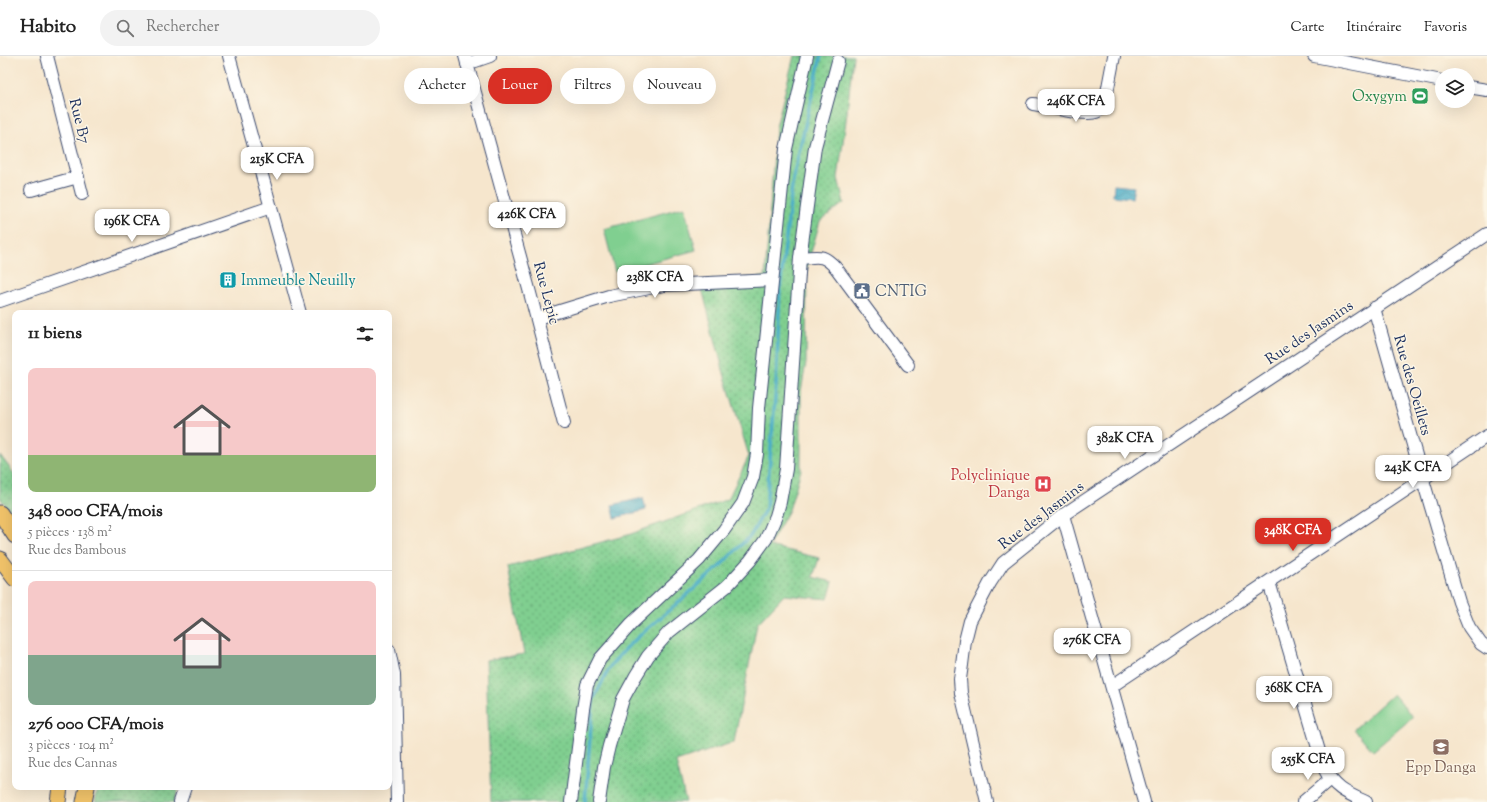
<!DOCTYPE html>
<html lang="fr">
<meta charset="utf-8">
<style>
body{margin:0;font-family:"Sorts Mill Goudy",serif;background:#f2f2f2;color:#222;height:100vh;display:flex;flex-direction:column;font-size:15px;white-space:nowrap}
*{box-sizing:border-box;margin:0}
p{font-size:13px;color:#767676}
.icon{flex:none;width:22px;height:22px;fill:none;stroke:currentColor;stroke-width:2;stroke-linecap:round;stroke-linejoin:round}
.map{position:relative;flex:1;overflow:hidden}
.sheet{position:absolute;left:12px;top:254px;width:380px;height:480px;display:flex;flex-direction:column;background:#fff;border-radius:8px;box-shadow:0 4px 16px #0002}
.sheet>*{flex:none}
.top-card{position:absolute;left:404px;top:12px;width:380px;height:36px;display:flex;gap:8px}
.buttons{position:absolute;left:1435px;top:12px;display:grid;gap:8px}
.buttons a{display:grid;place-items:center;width:40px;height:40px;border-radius:50%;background:#fff;box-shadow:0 4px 16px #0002;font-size:20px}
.price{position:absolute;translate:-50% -34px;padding:0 9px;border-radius:8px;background:#fff;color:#222;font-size:13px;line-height:26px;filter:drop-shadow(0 1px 2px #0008)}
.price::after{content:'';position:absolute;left:50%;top:24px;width:12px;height:9px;margin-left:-6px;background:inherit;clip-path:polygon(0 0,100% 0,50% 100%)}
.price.active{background:#d93025;color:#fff}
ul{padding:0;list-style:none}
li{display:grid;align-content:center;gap:8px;height:212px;padding:0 16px}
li+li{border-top:1px solid #e0e0e0}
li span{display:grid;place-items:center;height:124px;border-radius:8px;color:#555}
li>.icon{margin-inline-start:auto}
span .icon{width:72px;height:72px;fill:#fffc;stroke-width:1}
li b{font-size:17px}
h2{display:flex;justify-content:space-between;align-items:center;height:48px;padding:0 16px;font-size:17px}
.pill{padding:0 14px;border-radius:18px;background:#fff;box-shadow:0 4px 16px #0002;font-size:14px;line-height:36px}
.pill.active{background:#d93025;color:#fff}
header{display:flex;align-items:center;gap:24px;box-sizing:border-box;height:56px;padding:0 20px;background:#fff;border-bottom:1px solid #e0e0e0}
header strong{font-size:19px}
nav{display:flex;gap:22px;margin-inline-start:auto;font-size:14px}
.search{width:280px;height:36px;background:#f2f2f2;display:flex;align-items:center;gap:10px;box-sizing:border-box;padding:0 14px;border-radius:22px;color:#767676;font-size:15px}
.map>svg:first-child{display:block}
</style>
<header>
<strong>Habito</strong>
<div class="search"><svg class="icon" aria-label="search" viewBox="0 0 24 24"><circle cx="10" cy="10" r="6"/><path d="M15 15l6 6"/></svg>Rechercher</div>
<nav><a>Carte</a><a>Itinéraire</a><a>Favoris</a></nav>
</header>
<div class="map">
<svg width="1487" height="746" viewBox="0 0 1487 746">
<defs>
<pattern id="grass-dots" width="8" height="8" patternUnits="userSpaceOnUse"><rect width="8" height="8" fill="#80cf90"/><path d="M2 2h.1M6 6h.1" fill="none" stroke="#68a879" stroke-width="1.8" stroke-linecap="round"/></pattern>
<pattern id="water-waves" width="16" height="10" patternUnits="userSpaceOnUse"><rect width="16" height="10" fill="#48adc8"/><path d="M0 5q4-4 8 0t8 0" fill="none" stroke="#3b8da6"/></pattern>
</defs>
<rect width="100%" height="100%" fill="#fcf5e5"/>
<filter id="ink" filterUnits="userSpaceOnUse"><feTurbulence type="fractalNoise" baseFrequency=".025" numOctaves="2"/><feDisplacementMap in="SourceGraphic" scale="8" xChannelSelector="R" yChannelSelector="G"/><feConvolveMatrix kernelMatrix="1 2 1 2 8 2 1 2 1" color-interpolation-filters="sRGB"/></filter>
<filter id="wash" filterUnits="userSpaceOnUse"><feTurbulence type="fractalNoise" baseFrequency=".012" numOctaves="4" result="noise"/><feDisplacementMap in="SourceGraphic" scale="16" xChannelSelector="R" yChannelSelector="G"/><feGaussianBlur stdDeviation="0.9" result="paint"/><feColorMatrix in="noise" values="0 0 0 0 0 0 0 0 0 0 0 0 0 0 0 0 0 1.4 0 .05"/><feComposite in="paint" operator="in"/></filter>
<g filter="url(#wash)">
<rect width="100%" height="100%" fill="#f6e6cd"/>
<!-- grass -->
<g fill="url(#grass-dots)" stroke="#4e7f77">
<polygon points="794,0 853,0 847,57 838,122 844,147 820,165 807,211 806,307 801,335 801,414 789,454 769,490 819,502 813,521 833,526 828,543 784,539 757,568 734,686 676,706 686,746 491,746 486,604 524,598 508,511 628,479 728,443 749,400 723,314 700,225 765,221 776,71"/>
<polygon points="0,399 15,419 15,461 0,442"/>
<polygon points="98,731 179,731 174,746 95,746"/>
</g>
<!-- park -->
<g fill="#80cf90" stroke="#4e7f77">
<polygon points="684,151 696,194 615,216 604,173"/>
<polygon points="1393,638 1413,661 1373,695 1354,673"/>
</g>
<!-- water -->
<g fill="url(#water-waves)" stroke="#326e93">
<polygon points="1114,129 1134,131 1132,142 1113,140"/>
<polygon points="643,442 646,454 615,462 612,449"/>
</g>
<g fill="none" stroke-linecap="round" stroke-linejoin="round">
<!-- stream -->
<polyline stroke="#48adc8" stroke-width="3.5" points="585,746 593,644 611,609 630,588 718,512 751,479 766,452 776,330 780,232 793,122 821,0"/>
</g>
</g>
<g filter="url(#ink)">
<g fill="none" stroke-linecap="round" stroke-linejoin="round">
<!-- minor casing -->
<g stroke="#3c4a6f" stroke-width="14">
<g id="minor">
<polyline points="47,0 82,138"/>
<polyline points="229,0 300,257"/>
<polyline points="465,0 530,237 564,367"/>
<polyline points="1314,0 1442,25"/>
<polyline points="467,8 490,0"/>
<polyline points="1468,31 1487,34"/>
<path d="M1033,48C1046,50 1086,60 1096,56C1101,54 1102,50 1105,47L1114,0"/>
<polyline points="31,134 78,121"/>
<path d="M800,202C819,201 822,197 836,212L908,309"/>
<polyline points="0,245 271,151"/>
<polyline points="1374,252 1423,424 1459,546 1469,571 1481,588 1487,592"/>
<polyline points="537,262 609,240 664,229 772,224"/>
<polyline points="1063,459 1144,746"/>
<path d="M1269,526L1324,712C1334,732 1346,737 1366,746"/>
<polyline points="389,594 394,619 397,746"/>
<polyline points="1112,630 1487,380"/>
<polyline points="180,746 185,731"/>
<polyline points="571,746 583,653 587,629 600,603 632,567 699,504 724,474 743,447 753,421 757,398 759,352 786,93 807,0"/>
<polyline points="599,746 604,711 609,690 623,643 635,621 648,600 669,576 727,530 750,505 766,483 776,460 780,446 786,413 800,202 815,91 838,5"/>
<polyline points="987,746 961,637 960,623 962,609 965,585 970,565 990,527 1003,507 1063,459 1487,178"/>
<polyline points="1303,746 1330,723"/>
</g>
</g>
<!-- major casing -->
<g stroke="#3c4a6f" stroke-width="17">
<g id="major">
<polyline points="0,457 15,480"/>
<polyline points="0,503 15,523"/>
<polyline points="58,746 60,731"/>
<polyline points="84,746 87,731"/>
</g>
</g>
<!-- minor -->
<use href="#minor" stroke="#fff" stroke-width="12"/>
<!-- major -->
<use href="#major" stroke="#f1c36a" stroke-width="15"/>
</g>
</g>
<!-- icons -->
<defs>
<g id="stadium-square" transform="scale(0.9)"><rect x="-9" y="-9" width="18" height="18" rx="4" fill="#2e9e5b" stroke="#fcf5e5"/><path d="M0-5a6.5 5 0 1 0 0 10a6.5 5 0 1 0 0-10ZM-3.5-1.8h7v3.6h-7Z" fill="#fff"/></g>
<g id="building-square" transform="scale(0.9)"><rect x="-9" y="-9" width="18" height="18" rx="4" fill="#0f9aa8" stroke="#fcf5e5"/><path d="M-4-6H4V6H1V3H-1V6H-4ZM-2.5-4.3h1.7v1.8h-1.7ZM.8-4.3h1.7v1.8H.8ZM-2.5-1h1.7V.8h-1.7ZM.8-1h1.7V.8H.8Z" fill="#fff"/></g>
<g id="civic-square" transform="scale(0.9)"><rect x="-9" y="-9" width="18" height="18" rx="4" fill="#5c6f8a" stroke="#fcf5e5"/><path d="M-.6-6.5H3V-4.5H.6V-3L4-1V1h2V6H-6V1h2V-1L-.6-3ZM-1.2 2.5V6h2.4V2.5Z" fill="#fff"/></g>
<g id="hospital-square" transform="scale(0.9)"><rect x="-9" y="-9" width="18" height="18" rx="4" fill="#e0444e" stroke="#fcf5e5"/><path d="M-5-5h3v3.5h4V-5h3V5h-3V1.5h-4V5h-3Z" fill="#fff"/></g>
<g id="school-square" transform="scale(0.9)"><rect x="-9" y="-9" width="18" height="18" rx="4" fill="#8d6e63" stroke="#fcf5e5"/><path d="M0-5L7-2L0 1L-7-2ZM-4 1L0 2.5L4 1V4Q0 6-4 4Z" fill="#fff"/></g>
</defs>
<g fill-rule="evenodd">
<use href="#stadium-square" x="1420" y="40"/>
<use href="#building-square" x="228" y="224"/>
<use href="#civic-square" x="862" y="235"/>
<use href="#hospital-square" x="1043" y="428"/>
<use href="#school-square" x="1441" y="691"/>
</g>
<g text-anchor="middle" stroke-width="3" stroke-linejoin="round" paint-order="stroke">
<!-- leisure labels -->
<g font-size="15" fill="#27864d" stroke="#fcf5e5" text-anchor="end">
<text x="1407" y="45">Oxygym</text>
</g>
<!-- street labels -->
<g font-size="15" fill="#1b2f5e" stroke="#fcf5e5">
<text transform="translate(80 65) rotate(76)" y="5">Rue B7</text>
<text transform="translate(547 237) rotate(75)" y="5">Rue Lepic</text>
<text transform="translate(1309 276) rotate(-34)" y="5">Rue des Jasmins</text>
<text transform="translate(1413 329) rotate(74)" y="5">Rue des Oeillets</text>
<text transform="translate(1041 459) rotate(-37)" y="5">Rue des Jasmins</text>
</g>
<!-- culture labels -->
<g font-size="15" fill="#0d838f" stroke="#fcf5e5" text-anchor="start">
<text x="241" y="229">Immeuble Neuilly</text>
</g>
<!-- service labels -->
<g font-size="15" fill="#4e5e75" stroke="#fcf5e5" text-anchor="start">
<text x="875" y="240">CNTIG</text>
</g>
<!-- health labels -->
<g font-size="15" fill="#be3a42" stroke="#fcf5e5" text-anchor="end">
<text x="1030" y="424">Polyclinique<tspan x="1030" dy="17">Danga</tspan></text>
</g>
<!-- education labels -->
<g font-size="15" fill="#785e54" stroke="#fcf5e5">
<text x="1441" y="716">Epp Danga</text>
</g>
</g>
</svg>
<div class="buttons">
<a><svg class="icon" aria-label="layers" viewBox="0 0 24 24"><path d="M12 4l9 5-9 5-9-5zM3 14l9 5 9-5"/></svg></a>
</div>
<b class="price" style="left:1076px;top:67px">246K CFA</b>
<b class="price" style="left:277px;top:125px">215K CFA</b>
<b class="price" style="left:527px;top:180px">426K CFA</b>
<b class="price" style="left:132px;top:187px">196K CFA</b>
<b class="price" style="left:655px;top:243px">238K CFA</b>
<b class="price" style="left:1125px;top:404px">382K CFA</b>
<b class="price" style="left:1413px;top:433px">243K CFA</b>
<b class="price active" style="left:1293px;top:496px">348K CFA</b>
<b class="price" style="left:1092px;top:606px">276K CFA</b>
<b class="price" style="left:1294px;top:654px">368K CFA</b>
<b class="price" style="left:1308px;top:725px">255K CFA</b>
<div class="top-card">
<a class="pill">Acheter</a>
<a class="pill active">Louer</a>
<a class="pill">Filtres</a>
<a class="pill">Nouveau</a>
</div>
<section class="sheet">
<h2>11 biens<svg class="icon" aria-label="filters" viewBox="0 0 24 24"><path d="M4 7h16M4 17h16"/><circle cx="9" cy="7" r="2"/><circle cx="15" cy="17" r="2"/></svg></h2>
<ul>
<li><span style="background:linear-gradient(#f6c9c9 70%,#8fb573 0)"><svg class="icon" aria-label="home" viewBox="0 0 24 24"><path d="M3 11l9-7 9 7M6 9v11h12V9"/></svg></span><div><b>348 000 CFA/mois</b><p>5 pièces · 138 m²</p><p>Rue des Bambous</p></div></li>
<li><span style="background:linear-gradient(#f6c9c9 60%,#7fa58c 0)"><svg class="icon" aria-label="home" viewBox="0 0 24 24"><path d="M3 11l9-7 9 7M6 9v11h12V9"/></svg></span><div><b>276 000 CFA/mois</b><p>3 pièces · 104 m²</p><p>Rue des Cannas</p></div></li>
</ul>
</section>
</div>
